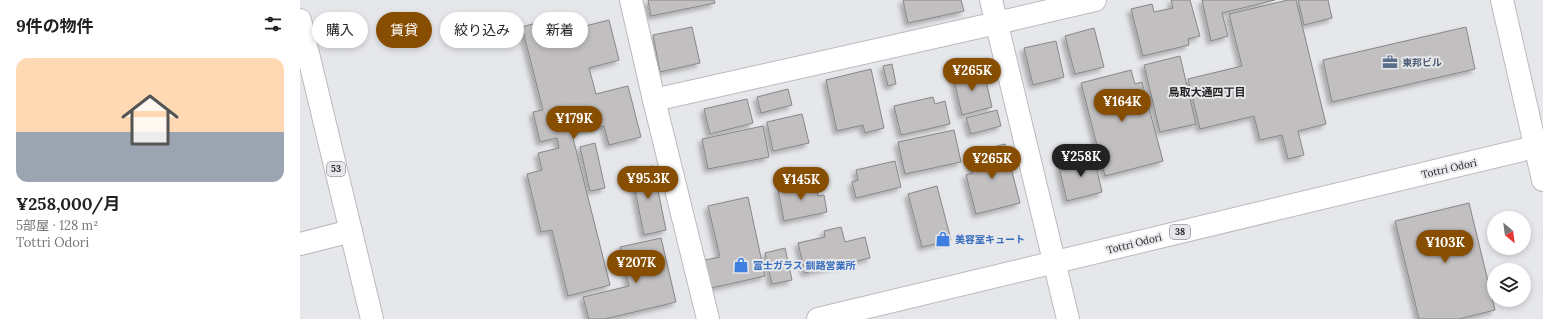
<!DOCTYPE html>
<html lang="ja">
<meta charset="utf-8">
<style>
body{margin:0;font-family:Lora,"Noto Sans JP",serif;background:#f6f6f6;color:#222;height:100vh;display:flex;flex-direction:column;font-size:15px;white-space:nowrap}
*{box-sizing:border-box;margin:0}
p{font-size:13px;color:#767676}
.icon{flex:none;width:22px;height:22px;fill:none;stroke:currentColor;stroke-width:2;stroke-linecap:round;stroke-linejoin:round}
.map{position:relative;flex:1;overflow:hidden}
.panel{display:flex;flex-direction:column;background:#fff;width:300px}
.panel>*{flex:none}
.banner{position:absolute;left:12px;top:12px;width:380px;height:36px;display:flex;gap:8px}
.needle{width:26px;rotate:151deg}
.controls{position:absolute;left:1187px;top:211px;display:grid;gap:8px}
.controls a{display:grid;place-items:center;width:44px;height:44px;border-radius:50%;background:#fff;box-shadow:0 2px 6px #0003;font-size:20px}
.price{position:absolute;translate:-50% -34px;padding:0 9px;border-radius:14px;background:#874e01;color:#fff;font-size:13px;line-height:26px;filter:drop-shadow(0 1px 2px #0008)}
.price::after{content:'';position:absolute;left:50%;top:24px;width:12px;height:9px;margin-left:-6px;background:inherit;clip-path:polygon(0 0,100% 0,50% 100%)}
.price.current{background:#222;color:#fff}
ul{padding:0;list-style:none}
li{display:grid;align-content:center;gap:8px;height:212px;padding:0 16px}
li span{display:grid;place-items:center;height:124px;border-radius:12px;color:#555}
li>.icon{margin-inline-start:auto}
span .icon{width:72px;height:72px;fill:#fffc;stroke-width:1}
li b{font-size:17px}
h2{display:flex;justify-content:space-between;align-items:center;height:48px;padding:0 16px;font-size:17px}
.tag{padding:0 14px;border-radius:18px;background:#fff;box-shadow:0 2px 6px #0003;font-size:14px;line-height:36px}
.tag.current{background:#874e01;color:#fff}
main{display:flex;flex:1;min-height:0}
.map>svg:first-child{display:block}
</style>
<main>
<section class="panel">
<h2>9件の物件<svg class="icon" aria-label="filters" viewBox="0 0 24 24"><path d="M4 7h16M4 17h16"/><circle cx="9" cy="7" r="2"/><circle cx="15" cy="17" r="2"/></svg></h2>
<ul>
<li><span style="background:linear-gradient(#ffd9b3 60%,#9aa5b1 0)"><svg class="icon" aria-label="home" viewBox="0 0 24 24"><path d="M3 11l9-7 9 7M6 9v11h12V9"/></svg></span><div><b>¥258,000/月</b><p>5部屋 · 128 m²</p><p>Tottri Odori</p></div></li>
</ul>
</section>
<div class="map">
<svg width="1243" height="319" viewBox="0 0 1243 319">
<defs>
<filter id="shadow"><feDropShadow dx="-3.5" dy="3.5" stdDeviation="2" flood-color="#0004"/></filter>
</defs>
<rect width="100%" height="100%" fill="#e6e7ea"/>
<!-- building -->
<g fill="#c2bfc0" stroke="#898687" filter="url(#shadow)">
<polygon points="348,0 414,0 415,3 351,16"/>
<polygon points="603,0 661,0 664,11 608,23"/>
<polygon points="871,0 890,0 900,36 888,39 889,45 843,56 831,9 852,4 854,12 873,8"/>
<polygon points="902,0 975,0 922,13 928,36 911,41"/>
<polygon points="988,0 996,0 1026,124 998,131 1004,155 988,159 982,135 960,140 954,116 900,129 888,79 942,66 929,14"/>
<polygon points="998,0 1028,0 1032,18 1004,25"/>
<polygon points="250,19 254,34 309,20 319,60 289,68 296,94 328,86 341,137 309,145 304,126 272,134 310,285 268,296 252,230 241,232 227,174 242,170 238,153 259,148 257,138 240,142 233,112 243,110 222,27"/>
<polygon points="392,27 400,63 360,72 353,35"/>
<polygon points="1166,27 1175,69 1032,102 1023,60"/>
<polygon points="794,28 804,67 775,74 765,36"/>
<polygon points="756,41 764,77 733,85 724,48"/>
<polygon points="880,56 896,124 860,132 844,65"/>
<polygon points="592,64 596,84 588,86 583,66"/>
<polygon points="683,68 692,107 662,115 653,76"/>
<polygon points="571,69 584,128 565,133 563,125 537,131 526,80"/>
<polygon points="831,70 835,84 842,82 863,161 805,176 781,83"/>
<polygon points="488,89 492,105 461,113 457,97"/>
<polygon points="633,97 635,104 645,101 650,124 601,135 594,106"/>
<polygon points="447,99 453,123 410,134 404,109"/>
<polygon points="697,110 701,126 671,134 666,118"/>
<polygon points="502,114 509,143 473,151 467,122"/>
<polygon points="463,126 469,157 408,169 402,139"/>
<polygon points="654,130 661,162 605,174 598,142"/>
<polygon points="295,143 305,188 290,191 280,147"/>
<polygon points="705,144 720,203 676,214 666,175 673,173 668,154"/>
<polygon points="793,153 802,192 767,201 759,167 773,164 772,159"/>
<polygon points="595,161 601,187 556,198 552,182 558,180 556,170"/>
<polygon points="353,166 366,230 344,235 331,170"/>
<polygon points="515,181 518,196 524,195 527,212 484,221 478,189"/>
<polygon points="637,186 651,240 622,247 608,194"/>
<polygon points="448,197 465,276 411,288 405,260 420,257 408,206"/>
<polygon points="1169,203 1195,310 1159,319 1119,319 1095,221"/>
<polygon points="541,227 545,242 565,237 570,258 505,273 498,243 525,237 524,231"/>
<polygon points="361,238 376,302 305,319 289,319 283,297 329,286 320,247"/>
<polygon points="485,248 492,280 472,284 465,253"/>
</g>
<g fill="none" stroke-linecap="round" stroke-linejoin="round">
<!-- minor casing -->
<g stroke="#babbbe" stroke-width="24">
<g id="minor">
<polyline points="331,0 354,100 408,319"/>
<polyline points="691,0 768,319"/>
<polyline points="1202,0 1243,180"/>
<polyline points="354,100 697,23 795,0"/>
<polyline points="0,244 51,231"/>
</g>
</g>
<!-- primary casing -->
<g stroke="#babbbe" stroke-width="24">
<polyline id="primary" points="0,20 72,319"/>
</g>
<!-- trunk casing -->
<g stroke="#babbbe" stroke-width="24">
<polyline id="trunk" points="518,319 1243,145"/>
</g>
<!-- minor -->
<use href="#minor" stroke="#fff" stroke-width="22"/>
<!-- primary -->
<use href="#primary" stroke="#fff" stroke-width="22"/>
<!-- trunk -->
<use href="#trunk" stroke="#fff" stroke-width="22"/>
</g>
<!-- icons -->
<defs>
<g id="office-bare" transform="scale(1.2)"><path d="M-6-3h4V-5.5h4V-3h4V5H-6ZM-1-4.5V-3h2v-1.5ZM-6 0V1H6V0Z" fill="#5c6f8a" stroke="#e6e7ea" stroke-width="2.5" paint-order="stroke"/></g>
<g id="shop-bare" transform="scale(1.2)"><path d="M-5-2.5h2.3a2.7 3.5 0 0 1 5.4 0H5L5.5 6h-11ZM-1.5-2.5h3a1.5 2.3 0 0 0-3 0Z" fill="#3f7fe0" stroke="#e6e7ea" stroke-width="2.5" paint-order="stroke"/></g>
</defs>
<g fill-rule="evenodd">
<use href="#office-bare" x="1090" y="62"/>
<use href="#shop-bare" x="643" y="239"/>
<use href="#shop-bare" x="441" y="265"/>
</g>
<g text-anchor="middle" stroke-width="4" stroke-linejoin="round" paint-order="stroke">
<!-- shield labels -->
<g fill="#e6e7ea" stroke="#5b5b5d" stroke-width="1">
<rect x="27" y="162" width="18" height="14" rx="3"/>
<rect x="870" y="225" width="20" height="14" rx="3"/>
</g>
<g font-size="9" font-weight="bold" fill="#1f1f20">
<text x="36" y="172">53</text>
<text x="880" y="235">38</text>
</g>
<!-- service labels -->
<g font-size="10" font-weight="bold" fill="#4e5e75" stroke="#e6e7ea" text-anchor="start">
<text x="1102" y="66">東邦ビル</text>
</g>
<!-- street labels -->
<g font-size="10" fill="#1f1f20" stroke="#e6e7ea">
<text transform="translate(1149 168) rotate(-13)" y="4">Tottri Odori</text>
<text transform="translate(834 243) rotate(-14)" y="4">Tottri Odori</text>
</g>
<!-- shop labels -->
<g font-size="10" font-weight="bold" fill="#366cbe" stroke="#e6e7ea" text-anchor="start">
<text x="655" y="243">美容室キュート</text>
<text x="453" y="269">富士ガラス 釧路営業所</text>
</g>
<!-- neighbourhood labels -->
<g font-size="11" font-weight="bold" fill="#1f1f20" stroke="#e6e7ea">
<text x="907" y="96">鳥取大通四丁目</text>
</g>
</g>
</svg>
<div class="controls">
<a><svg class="needle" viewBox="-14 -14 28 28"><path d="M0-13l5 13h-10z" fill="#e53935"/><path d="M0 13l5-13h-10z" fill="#767676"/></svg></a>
<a><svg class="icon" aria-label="layers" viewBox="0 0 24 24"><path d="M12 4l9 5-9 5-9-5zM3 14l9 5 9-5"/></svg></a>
</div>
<b class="price" style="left:672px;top:92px">¥265K</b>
<b class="price" style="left:822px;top:123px">¥164K</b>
<b class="price" style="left:274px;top:140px">¥179K</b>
<b class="price current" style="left:781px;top:178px">¥258K</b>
<b class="price" style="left:692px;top:180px">¥265K</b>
<b class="price" style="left:348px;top:200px">¥95.3K</b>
<b class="price" style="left:501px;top:201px">¥145K</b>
<b class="price" style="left:1145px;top:264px">¥103K</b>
<b class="price" style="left:336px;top:284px">¥207K</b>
<div class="banner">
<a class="tag">購入</a>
<a class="tag current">賃貸</a>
<a class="tag">絞り込み</a>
<a class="tag">新着</a>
</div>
</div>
</main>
